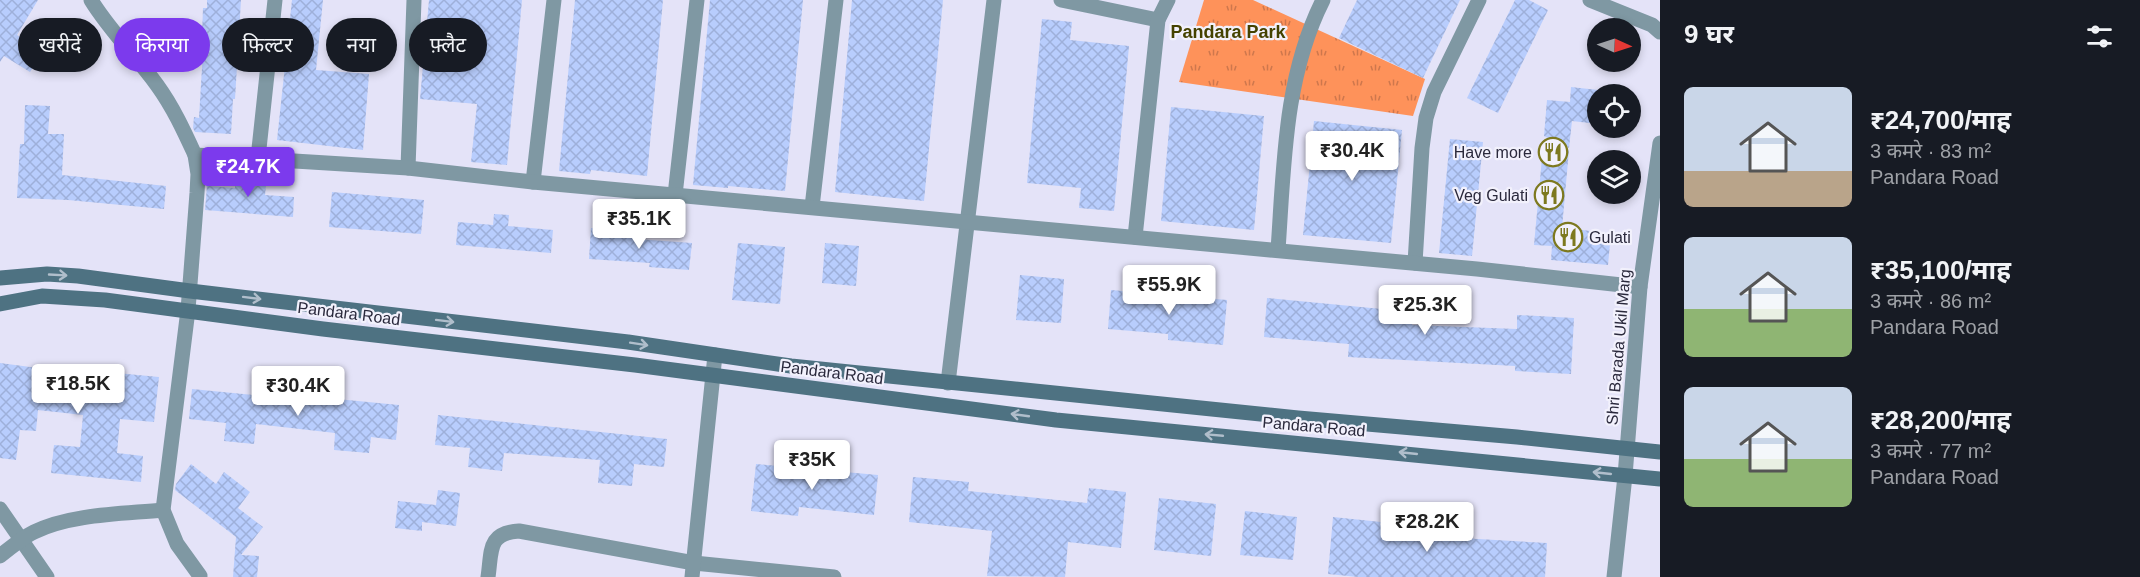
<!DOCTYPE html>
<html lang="hi">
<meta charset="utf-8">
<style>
body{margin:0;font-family:Arial,"Noto Sans Devanagari",sans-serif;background:#242831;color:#f1f3f6;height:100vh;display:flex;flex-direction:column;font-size:22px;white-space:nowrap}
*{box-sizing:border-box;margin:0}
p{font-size:20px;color:#9ea1a6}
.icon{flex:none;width:33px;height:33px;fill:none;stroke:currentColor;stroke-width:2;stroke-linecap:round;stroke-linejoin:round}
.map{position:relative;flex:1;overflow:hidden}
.details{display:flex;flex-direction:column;background:#171b24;width:480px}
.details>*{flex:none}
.banner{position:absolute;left:18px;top:18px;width:570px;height:54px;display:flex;gap:12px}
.needle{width:39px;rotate:93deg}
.controls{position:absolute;left:1587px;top:18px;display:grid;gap:12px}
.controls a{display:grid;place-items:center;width:54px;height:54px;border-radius:50%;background:#171b24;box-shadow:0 3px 9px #0003;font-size:30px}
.price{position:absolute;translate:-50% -51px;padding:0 14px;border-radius:6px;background:#fff;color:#222;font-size:20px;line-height:39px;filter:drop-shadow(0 2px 3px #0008)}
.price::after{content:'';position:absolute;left:50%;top:36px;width:18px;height:14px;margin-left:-9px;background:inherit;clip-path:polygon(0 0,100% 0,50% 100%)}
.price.active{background:#7c3aed;color:#fff}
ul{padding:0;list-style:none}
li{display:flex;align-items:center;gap:18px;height:150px;padding:0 24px}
li span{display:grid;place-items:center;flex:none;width:168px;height:120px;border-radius:9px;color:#555}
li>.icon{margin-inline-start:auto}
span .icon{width:72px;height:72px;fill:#fffc;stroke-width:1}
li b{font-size:26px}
h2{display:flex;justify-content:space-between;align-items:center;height:72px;padding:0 24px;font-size:26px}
.chip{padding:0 21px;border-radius:27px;background:#171b24;box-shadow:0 3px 9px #0003;font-size:21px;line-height:54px}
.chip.active{background:#7c3aed;color:#fff}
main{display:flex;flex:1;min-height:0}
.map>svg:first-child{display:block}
</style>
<main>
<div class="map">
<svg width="1660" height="577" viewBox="0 0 1660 577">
<defs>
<pattern id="grass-tufts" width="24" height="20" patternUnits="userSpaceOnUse" patternTransform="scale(1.5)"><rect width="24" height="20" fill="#fe925a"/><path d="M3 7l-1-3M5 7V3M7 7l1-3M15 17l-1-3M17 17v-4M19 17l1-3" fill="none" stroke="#ce774c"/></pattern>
<pattern id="building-cross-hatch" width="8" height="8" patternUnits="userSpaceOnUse" patternTransform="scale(1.5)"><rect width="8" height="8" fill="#b8cdfd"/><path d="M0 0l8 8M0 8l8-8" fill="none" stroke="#9eb0da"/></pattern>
</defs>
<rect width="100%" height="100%" fill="#e4e3f8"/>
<!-- grass -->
<polygon fill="url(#grass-tufts)" points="1204,0 1253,0 1425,79 1413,116 1179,82"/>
<!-- building -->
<g fill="url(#building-cross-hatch)">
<polygon points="0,0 38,0 17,35 43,52 30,72 4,56 0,62"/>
<polygon points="207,0 241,0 235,99 233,99 231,134 195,132 193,128 194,117 199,118 204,34 202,34 203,8 207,8"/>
<polygon points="292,0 323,0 316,70 369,74 363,150 277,140"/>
<polygon points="429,0 522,0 507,165 471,162 477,104 420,99"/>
<polygon points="575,0 663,0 647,176 591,170 590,174 559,171"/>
<polygon points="710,0 803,0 785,191 728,186 728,188 693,185"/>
<polygon points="852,0 943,0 924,201 835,192"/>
<polygon points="1357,0 1460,0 1423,78 1339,38"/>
<polygon points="1515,0 1529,0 1548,10 1498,113 1467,98"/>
<polygon points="1042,19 1072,22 1070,40 1129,46 1114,211 1079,208 1081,188 1027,183"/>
<polygon points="1571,87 1598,90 1598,124 1572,121 1569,148 1544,136 1547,100 1570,102"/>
<polygon points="25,105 50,106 48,134 64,134 62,175 166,186 164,209 68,200 17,198 20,144 24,144"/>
<polygon points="1171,107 1264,116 1254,230 1161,221"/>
<polygon points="1314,121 1402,130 1391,243 1303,235"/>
<polygon points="1450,139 1483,142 1472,256 1439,253"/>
<polygon points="1543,147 1569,150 1562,228 1611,233 1608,265 1551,260 1552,246 1534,245"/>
<polygon points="236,174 267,176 265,195 294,197 293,217 205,210 207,186 235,188"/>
<polygon points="332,192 424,200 421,234 329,227"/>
<polygon points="494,214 509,215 508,226 553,230 551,253 456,245 458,222 493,225"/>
<polygon points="591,228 636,232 636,239 692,243 689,270 649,267 650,263 589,259"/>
<polygon points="738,243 785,247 780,304 732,300"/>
<polygon points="825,243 859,246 856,286 822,283"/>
<polygon points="1020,275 1064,279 1061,323 1016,320"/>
<polygon points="1111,290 1227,300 1223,345 1168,340 1168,334 1108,329"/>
<polygon points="1267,298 1413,312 1412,325 1517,329 1517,315 1574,318 1571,374 1515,371 1515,366 1348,357 1349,344 1264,337"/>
<polygon points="0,363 53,370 53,367 159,377 154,422 120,419 117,453 143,456 141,482 51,473 54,445 80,447 83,415 38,410 36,431 20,430 16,460 0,458"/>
<polygon points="192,389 306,400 306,396 399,405 396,440 371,437 369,453 334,450 335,433 256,424 254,444 224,441 226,423 189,419"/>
<polygon points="438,415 667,439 664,467 634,464 632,486 598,483 600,460 504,453 502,471 468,467 470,448 435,445"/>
<polygon points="191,464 216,484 224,472 250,492 238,508 263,527 241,555 259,556 257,577 233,577 236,537 175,490 176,484"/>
<polygon points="756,464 878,475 874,515 799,507 798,516 751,511"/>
<polygon points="913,477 969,482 968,491 1087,503 1089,488 1126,492 1121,548 1068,542 1065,577 987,576 992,531 909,522"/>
<polygon points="438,490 460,493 456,526 422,522 422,531 395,528 398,501 436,505"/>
<polygon points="1159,498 1216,504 1211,556 1154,550"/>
<polygon points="1245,511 1297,517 1293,560 1240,555"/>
<polygon points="1333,517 1381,522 1380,525 1461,533 1461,538 1547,543 1545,577 1358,577 1328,574"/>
</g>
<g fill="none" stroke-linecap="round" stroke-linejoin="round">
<!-- minor -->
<g stroke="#7f98a3" stroke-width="15">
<path d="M91,0C110,31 136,56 157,85C173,107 184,131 195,155"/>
<polyline points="1061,0 1158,20"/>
<polyline points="1590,0 1652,25 1660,32"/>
<polyline points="258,158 275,0"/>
<polyline points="408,168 414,0"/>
<polyline points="533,182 554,0"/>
<polyline points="675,195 697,0"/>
<polyline points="812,207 836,0"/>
<polyline points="1135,237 1158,20 1168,0"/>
<path d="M1278,250C1284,166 1284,77 1323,0"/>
<polyline points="1415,263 1422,148 1426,118 1434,92 1479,0"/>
<polyline points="948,383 994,0"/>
<polyline points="0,509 47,577"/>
<path d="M0,556C11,547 22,538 34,532C71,514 122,514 163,510"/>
<polyline points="200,576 177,544 163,510 188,310 197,193 198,174 195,155 408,168 533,182 1477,269 1640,287"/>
<path d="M488,577C492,551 487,533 519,531L694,563L834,577"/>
<polyline points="692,577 715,355"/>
<polyline points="1614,577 1625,476 1640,287 1660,143"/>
</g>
<!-- secondary -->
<g stroke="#4e7282" stroke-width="15">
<polyline points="0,278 47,274 78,276 190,291 628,342 791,366 1298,418 1517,437 1660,452"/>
<polyline points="0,304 42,296 105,300 323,329 635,365 1056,420 1660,479"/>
</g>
</g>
<!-- one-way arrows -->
<defs><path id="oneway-shaft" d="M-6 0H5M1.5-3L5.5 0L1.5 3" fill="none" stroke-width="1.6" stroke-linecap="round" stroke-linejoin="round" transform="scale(1.5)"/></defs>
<g stroke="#b0becb">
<use href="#oneway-shaft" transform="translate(58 275) rotate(3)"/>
<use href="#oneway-shaft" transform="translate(252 298) rotate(7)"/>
<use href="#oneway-shaft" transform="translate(445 321) rotate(7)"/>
<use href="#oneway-shaft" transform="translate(639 344) rotate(9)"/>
<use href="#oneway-shaft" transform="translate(1020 415) rotate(-172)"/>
<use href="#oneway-shaft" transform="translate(1214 435) rotate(-175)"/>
<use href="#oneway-shaft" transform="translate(1408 453) rotate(-174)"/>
<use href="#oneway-shaft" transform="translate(1602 473) rotate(-174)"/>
</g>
<!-- icons -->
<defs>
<g id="restaurant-ring" transform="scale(1.5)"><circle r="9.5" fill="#f2f1fc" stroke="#7d791f" stroke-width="1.5"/><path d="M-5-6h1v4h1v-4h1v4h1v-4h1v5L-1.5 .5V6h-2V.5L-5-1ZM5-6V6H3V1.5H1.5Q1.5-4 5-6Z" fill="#7d791f"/></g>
</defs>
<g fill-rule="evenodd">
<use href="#restaurant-ring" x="1553" y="152"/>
<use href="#restaurant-ring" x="1549" y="195"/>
<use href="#restaurant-ring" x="1568" y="237"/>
</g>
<g text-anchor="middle" stroke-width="4.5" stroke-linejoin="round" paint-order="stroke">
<!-- poi labels -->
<g font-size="16" fill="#2a293c" stroke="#f2f1fc" text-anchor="end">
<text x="1532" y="158">Have more</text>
<text x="1528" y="201">Veg Gulati</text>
<text x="1589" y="243" text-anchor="start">Gulati</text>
</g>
<!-- street labels -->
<g font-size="16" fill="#2a293c" stroke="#f2f1fc">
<text transform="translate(349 313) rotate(7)" y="6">Pandara Road</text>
<text transform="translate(1618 347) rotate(-85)" y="6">Shri Barada Ukil Marg</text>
<text transform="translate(832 372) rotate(7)" y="6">Pandara Road</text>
<text transform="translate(1314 426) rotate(5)" y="6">Pandara Road</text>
</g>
<!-- neighbourhood labels -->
<g font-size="18" font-weight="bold" fill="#454200" stroke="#f2f1fc">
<text x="1228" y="38">Pandara Park</text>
</g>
</g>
</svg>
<div class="controls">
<a><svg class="needle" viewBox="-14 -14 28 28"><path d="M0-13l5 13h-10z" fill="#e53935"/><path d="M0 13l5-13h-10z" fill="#9ea1a6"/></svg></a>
<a><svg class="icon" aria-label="locate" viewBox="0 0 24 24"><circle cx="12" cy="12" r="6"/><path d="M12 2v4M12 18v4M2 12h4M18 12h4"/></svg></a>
<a><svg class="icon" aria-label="layers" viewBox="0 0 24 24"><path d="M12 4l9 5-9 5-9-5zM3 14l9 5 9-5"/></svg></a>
</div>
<b class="price" style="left:1352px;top:182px">₹30.4K</b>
<b class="price active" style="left:248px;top:198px">₹24.7K</b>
<b class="price" style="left:639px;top:250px">₹35.1K</b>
<b class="price" style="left:1169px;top:316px">₹55.9K</b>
<b class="price" style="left:1425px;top:336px">₹25.3K</b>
<b class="price" style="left:78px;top:415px">₹18.5K</b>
<b class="price" style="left:298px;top:417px">₹30.4K</b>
<b class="price" style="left:812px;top:491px">₹35K</b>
<b class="price" style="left:1427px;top:553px">₹28.2K</b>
<div class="banner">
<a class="chip">खरीदें</a>
<a class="chip active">किराया</a>
<a class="chip">फ़िल्टर</a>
<a class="chip">नया</a>
<a class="chip">फ़्लैट</a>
</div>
</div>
<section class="details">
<h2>9 घर<svg class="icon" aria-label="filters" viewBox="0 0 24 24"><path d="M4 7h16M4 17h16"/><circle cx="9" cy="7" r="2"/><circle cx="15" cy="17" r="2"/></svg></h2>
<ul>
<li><span style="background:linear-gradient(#c9d6e8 70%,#b9a48a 0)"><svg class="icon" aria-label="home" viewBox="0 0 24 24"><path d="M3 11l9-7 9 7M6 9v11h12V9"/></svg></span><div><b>₹24,700/माह</b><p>3 कमरे · 83 m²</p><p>Pandara Road</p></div></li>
<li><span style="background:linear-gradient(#c9d6e8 60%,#8fb573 0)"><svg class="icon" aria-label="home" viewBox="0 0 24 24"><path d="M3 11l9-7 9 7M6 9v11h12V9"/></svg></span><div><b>₹35,100/माह</b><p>3 कमरे · 86 m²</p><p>Pandara Road</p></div></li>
<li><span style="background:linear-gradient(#c9d6e8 60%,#8fb573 0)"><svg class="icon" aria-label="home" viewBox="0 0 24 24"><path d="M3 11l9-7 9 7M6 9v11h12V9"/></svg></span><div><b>₹28,200/माह</b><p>3 कमरे · 77 m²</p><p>Pandara Road</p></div></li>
</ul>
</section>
</main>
